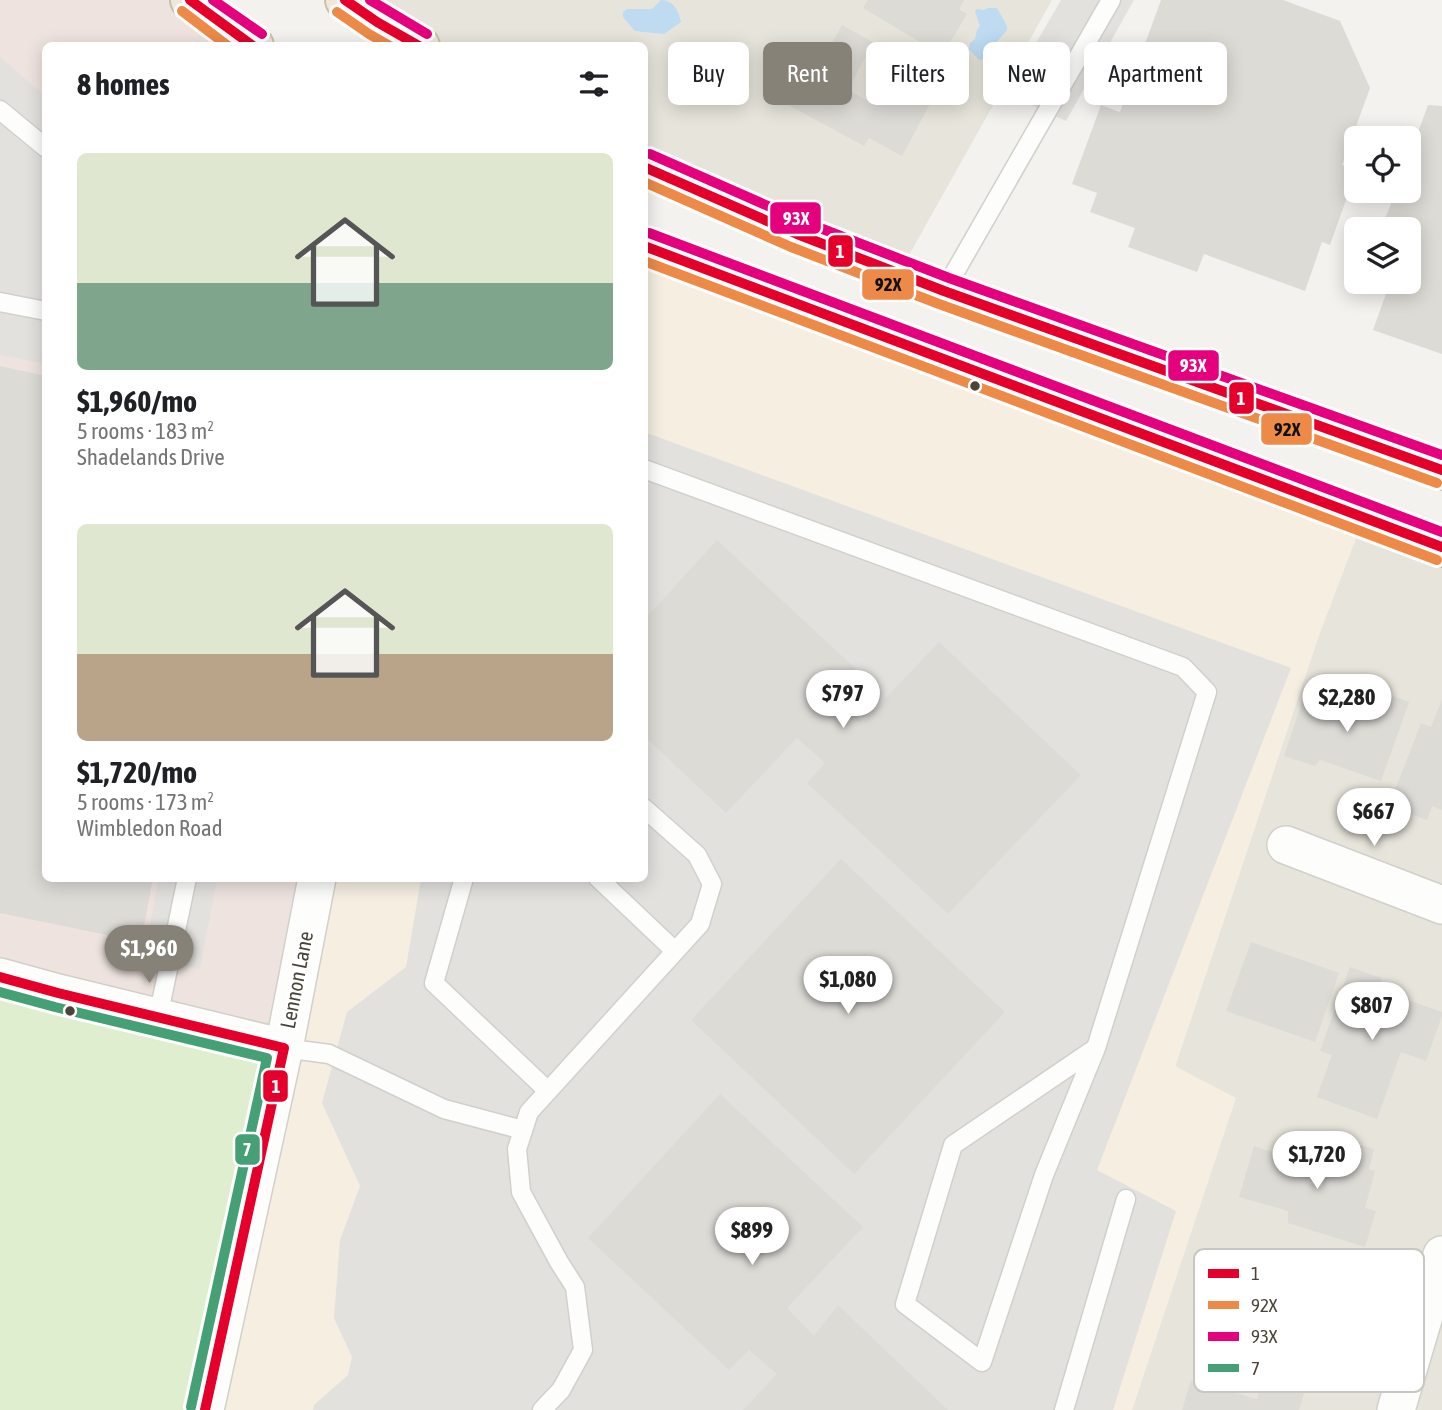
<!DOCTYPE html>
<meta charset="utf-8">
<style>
body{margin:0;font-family:"Asap Condensed",sans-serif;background:#f6f6f6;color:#202124;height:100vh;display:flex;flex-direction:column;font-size:26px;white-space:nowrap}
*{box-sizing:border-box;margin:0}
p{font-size:23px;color:#757577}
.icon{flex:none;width:38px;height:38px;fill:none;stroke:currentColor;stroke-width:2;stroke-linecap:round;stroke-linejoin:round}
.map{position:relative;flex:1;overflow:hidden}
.details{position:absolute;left:42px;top:42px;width:606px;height:840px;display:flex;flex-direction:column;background:#fff;border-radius:10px;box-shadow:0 4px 18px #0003}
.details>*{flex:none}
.hud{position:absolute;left:668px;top:42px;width:665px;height:63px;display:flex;gap:14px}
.controls{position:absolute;left:1344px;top:126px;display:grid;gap:14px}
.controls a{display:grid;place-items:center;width:77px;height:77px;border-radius:10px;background:#fff;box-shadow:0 4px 18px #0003;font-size:35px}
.price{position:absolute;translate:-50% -60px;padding:0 16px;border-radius:24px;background:#fff;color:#222;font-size:23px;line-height:46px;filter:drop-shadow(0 2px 4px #0008)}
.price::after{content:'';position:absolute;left:50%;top:42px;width:21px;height:16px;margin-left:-10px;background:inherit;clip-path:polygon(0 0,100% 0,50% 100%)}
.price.active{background:#868278;color:#fff}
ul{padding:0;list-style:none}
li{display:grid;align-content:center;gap:14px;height:371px;padding:0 35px}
li span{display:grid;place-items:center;height:217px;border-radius:10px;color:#555}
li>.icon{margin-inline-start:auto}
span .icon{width:126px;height:126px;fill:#fffc;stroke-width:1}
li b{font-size:30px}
h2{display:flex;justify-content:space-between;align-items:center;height:84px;padding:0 35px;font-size:30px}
.tag{padding:0 24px;border-radius:10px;background:#fff;box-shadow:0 4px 18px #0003;font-size:24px;line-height:63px}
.tag.active{background:#868278;color:#fff}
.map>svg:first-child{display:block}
</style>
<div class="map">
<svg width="1442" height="1410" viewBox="0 0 1442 1410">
<rect width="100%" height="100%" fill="#f3f2ee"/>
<!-- residential -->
<g fill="#e7e4db">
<polygon points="345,0 1052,0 899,273 644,167 644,46 420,45"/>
<polygon points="1364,517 1442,547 1442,1410 1132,1410 1235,1099 1175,1067 1319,635"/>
</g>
<!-- commercial -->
<polygon fill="#f5eee1" points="644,246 1364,517 1319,635 1175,1066 1236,1098 1132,1410 0,1410 317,879 644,878"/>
<!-- medical -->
<polygon fill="#eee3df" points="0,0 190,0 254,45 46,46 46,878 317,879 284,1048 0,977"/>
<!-- green -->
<polygon fill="#dfeece" points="0,977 284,1048 205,1410 0,1410"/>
<!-- parking -->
<g fill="#e3e1de">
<polygon points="1061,0 1134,0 1066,121 1007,93"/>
<polygon points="0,57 45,96 45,364 0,355"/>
<polygon points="644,432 1291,668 1097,1170 1176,1211 1113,1410 313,1410 314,1405 348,1375 352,1357 334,1318 340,1240 360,1186 322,1103 347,1012 406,967 421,879 644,878"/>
<polygon points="158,879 217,879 200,969 145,958"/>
</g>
<!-- water -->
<g fill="#bedbf2">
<path d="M661,0C673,0 679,11 681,22L664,34L635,31L623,17V12L627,9H652Z"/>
<polygon points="988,8 997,8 1007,26 1007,30 995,44 994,54 992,57 979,60 969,49 970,43 975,39 977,30 980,26 975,11 977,9 984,10"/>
</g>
<!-- building -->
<g fill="#dddbd6">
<polygon points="868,0 964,0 959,9 967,14 942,55 863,8"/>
<polygon points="1161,0 1283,0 1340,21 1370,88 1342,165 1356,170 1356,172 1330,245 1322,242 1305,291 1204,254 1197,272 1128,247 1135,228 1090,212 1097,193 1072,184 1101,105 1120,112"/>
<polygon points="842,25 873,42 848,90 878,106 890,83 930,104 902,156 869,138 864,146 779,100 801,58 819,67"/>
<polygon points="1428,105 1442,106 1442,354 1373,330 1387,291 1364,282 1409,282 1409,229 1381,229 1396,191 1409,191 1409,157"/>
<polygon points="0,366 46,376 46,878 153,878 141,942 0,913"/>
<polygon points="717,540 858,671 835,698 863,722 939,642 1081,775 948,914 807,783 825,763 797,738 726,813 644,736 644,620"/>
<polygon points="1306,690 1372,713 1380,691 1409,702 1381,781 1320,760 1315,766 1284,756"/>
<polygon points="1442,699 1442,810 1432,806 1427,820 1389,806 1421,723 1431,727"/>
<polygon points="841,859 1005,1012 854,1174 691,1020"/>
<polygon points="1251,942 1339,973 1315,1042 1226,1011"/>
<polygon points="1350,967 1381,978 1382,991 1442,1012 1442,1016 1426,1061 1401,1052 1377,1119 1317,1097 1332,1055 1320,1051"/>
<polygon points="720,1094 863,1227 787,1308 814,1336 838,1305 948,1410 743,1410 777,1374 749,1350 729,1370 588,1238"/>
<polygon points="1336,1138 1374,1149 1369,1169 1375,1171 1365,1208 1376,1211 1365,1247 1288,1223 1288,1211 1239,1197 1254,1146 1312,1165 1307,1182 1322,1187"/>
<polygon points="1265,1371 1307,1383 1299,1410 1182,1410 1191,1380 1257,1399"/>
</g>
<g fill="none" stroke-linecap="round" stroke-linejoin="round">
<!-- lane casing -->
<g stroke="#d1d0cb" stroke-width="21">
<g id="lane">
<polyline points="0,110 46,148"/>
<polyline points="944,291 1111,0"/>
<polyline points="0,302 46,311"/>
<polyline points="644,469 1183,667 1207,692 1096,1048 1044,1175 982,1362 905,1304 953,1145 1096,1048"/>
<polyline points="464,878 434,983 548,1091"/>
<polyline points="598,878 675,951"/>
<polyline points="158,1017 187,878"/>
<polyline points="284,1048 329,1054 444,1109 523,1130"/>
<polyline points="542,1410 561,1390 583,1350 575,1287 559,1262 521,1192 517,1149 529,1112 700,924 712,884 697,855 644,808"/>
<polyline points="1064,1410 1126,1199"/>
</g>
</g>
<!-- street casing -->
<g stroke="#d1d0cb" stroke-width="40">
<g id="street">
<polyline points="1286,845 1442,905"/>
<polyline points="0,977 58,993 284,1048"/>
<polyline points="205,1410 284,1048 317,878"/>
<polyline points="1396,1410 1442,1255"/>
</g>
</g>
<!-- highway casing -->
<g stroke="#cbc1a9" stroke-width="42">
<g id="highway">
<polyline points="190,0 227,28 254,46"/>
<polyline points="345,0 377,22 420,46"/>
<polyline points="644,167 797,234 944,291 1442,470"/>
<polyline points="644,246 1442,547"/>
</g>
</g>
<!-- lane -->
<use href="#lane" stroke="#fdfdfc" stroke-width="18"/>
<!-- street -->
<use href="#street" stroke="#fdfdfc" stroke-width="37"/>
<!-- highway -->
<use href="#highway" stroke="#ede8db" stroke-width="38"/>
<!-- bus-1 casing -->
<g stroke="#fff" stroke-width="16">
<g id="bus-1">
<polyline points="190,0 253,46"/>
<polyline points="345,0 377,22 419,46"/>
<polyline points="644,167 797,234 944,291 1442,470"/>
<polyline points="644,246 1442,547"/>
<polyline points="0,977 58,993 284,1048 205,1410"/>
</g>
</g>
<!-- bus-2 casing -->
<g stroke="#fff" stroke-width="16">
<g id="bus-2">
<polyline points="182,11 228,46"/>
<polyline points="337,12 369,34 390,46"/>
<polyline points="644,182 791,247 939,304 1437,483"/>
<polyline points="644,261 1437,560"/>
</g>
</g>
<!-- bus-3 casing -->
<g stroke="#fff" stroke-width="16">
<g id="bus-3">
<polyline points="213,0 262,34"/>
<polyline points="370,0 427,34"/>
<polyline points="650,154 802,221 949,278 1442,455"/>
<polyline points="649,233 1442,532"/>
</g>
</g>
<!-- bus-4 casing -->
<g stroke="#fff" stroke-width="16">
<polyline id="bus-4" points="0,992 55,1007 267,1058 191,1407"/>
</g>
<!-- bus-1 -->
<use href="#bus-1" stroke="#e4002b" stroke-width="10"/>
<!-- bus-2 -->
<use href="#bus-2" stroke="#ed8a47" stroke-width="10"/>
<!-- bus-3 -->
<use href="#bus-3" stroke="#e5007d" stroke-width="10"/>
<!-- bus-4 -->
<use href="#bus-4" stroke="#46a076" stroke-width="10"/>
</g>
<!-- markers -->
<g fill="#4b4539" stroke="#fff" stroke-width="2.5">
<circle cx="975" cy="386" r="6"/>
<circle cx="70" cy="1011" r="6"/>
</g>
<g text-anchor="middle" stroke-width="6" stroke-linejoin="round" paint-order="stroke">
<!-- street labels -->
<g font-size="21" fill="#4b4539" stroke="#fff">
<text transform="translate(297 980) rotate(-79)" y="7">Lennon Lane</text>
</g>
</g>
<!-- legend -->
<rect x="1194" y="1249" width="230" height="143" rx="10" fill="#fff" stroke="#c9c7c4" stroke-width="2"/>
<rect x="1208" y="1269" width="31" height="9" fill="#e4002b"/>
<rect x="1208" y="1301" width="31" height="8" fill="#ed8a47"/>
<rect x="1208" y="1332" width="31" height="9" fill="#e5007d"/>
<rect x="1208" y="1364" width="31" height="8" fill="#46a076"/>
<g font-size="19" fill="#4b4539">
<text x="1251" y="1280">1</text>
<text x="1251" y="1312">92X</text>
<text x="1251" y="1343">93X</text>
<text x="1251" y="1375">7</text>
</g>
<g stroke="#fff" stroke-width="2.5">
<rect x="769" y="201" width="53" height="34" rx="7" fill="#e5007d"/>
<rect x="827" y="234" width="27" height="34" rx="7" fill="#e4002b"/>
<rect x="861" y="268" width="54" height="33" rx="7" fill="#ed8a47"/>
<rect x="1167" y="349" width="53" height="33" rx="7" fill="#e5007d"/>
<rect x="1228" y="381" width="27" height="34" rx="7" fill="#e4002b"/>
<rect x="1260" y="412" width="53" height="34" rx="7" fill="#ed8a47"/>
<rect x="262" y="1069" width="27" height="34" rx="7" fill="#e4002b"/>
<rect x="234" y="1133" width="27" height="33" rx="7" fill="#46a076"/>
</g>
<g font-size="19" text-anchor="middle" font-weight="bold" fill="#fff">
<text x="796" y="225">93X</text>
<text x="840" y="258">1</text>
<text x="1193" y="372">93X</text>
<text x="1241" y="405">1</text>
<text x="276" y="1093">1</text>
<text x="247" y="1156">7</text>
</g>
<g font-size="19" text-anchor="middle" font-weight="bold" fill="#111">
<text x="888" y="291">92X</text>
<text x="1287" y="436">92X</text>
</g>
</svg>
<div class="controls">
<a><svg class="icon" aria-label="locate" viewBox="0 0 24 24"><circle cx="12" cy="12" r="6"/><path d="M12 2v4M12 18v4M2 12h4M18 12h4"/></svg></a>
<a><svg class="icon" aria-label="layers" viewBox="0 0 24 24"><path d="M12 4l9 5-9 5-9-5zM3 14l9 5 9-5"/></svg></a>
</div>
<b class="price" style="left:843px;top:730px">$797</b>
<b class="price" style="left:1347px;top:734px">$2,280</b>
<b class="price" style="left:1374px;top:848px">$667</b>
<b class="price active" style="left:149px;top:985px">$1,960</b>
<b class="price" style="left:848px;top:1016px">$1,080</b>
<b class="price" style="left:1372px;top:1042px">$807</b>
<b class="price" style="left:1317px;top:1191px">$1,720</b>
<b class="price" style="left:752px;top:1267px">$899</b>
<div class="hud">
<a class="tag">Buy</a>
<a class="tag active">Rent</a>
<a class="tag">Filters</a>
<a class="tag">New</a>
<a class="tag">Apartment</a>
</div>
<section class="details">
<h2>8 homes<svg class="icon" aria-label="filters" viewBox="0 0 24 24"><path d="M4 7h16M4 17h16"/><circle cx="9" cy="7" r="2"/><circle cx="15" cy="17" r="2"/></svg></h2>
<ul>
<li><span style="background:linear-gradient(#dfe7d0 60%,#7fa58c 0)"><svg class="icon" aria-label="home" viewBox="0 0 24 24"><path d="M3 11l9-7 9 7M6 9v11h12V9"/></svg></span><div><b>$1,960/mo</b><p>5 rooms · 183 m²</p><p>Shadelands Drive</p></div></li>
<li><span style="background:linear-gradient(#dfe7d0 60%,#b9a48a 0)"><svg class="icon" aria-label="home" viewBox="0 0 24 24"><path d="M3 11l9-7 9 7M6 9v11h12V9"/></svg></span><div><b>$1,720/mo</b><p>5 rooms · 173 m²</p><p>Wimbledon Road</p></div></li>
</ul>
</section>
</div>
